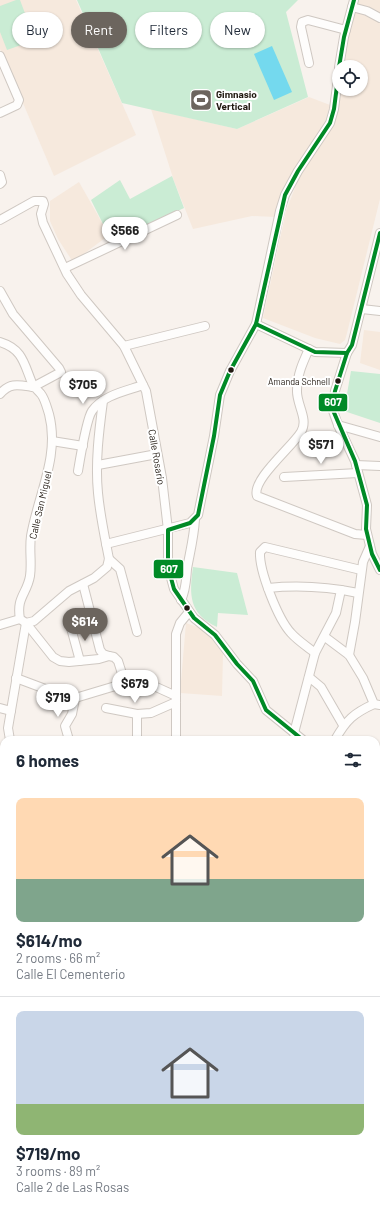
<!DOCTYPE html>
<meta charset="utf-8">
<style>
body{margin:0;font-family:Barlow,sans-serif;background:#f2f2f3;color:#1f2937;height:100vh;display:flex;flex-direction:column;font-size:15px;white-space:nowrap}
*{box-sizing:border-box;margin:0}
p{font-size:13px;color:#747a83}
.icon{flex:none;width:22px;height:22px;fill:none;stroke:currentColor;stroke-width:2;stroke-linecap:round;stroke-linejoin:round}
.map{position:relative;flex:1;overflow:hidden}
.sheet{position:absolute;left:0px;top:736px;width:380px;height:480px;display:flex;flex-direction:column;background:#fff;border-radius:12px 12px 0 0;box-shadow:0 1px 3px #0004}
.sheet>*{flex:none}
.top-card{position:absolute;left:12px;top:12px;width:356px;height:36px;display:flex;gap:8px}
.buttons{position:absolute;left:332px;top:60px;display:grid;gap:8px}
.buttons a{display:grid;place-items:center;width:36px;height:36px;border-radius:50%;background:#fff;box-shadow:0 1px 3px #0004;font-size:20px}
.price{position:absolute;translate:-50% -34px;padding:0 9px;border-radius:14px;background:#fff;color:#222;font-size:13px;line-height:26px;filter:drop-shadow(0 1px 2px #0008)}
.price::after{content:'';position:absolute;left:50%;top:24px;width:12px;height:9px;margin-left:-6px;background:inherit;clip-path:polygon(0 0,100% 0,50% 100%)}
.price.current{background:#6c655e;color:#fff}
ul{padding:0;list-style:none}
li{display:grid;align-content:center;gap:8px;height:212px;padding:0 16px}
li+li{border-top:1px solid #e0e1e3}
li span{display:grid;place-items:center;height:124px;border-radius:8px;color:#555}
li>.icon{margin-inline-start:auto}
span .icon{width:72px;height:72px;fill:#fffc;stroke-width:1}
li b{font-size:17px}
h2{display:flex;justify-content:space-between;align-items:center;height:48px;padding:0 16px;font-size:17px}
.pill{padding:0 14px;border-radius:18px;background:#fff;box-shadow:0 1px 3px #0004;font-size:14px;line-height:36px}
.pill.current{background:#6c655e;color:#fff}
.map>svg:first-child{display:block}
</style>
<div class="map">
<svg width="380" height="1216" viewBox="0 0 380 1216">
<rect width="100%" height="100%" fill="#f8f2ed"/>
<!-- built -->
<g fill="#f6e9dd">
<polygon points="0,0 76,0 136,135 54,176 0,49"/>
<polygon points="357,0 380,0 380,199 347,333 345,340 340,344 315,338 263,318 286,211 298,180 326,135 339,89 361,89 361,67 340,67"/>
<polygon points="309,97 330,105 324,125 298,164 284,192 275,217 252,216 193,229 174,181 151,109 237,129"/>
<polygon points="79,182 109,235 73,262 58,239 50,221 50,201"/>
<polygon points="364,330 380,332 380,370 360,363"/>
<polygon points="186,623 200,628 210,636 223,654 222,696 180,693"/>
</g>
<!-- green -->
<g fill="#caecd4">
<polygon points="16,0 20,0 35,40 7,50 0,32 0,6"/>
<polygon points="77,0 298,0 286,12 308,97 237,129 122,103"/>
<polygon points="172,176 184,208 112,242 91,200 120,180 130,199"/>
<polygon points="351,371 380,374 380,423 344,411"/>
<path d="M193,567L237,573L248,615L218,613L217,627C189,614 189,595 193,567Z"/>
</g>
<!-- water -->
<polygon fill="#74d9ee" points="272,46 292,92 274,100 254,54"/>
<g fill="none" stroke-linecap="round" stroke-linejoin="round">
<!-- minor casing -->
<g stroke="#cfc8c2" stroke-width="10">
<g id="minor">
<polyline points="352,7 367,11 380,18"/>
<polyline points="0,56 19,100 17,105 0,113"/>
<polyline points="309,63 301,27 302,22 308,20 346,30"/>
<polyline points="339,67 344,37 354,0"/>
<polyline points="0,175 2,182 0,184"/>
<polyline points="0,220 34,201 43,201 44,204 41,214 43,223 67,274 81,295 124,346 146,391 162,478 168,530 168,567 174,589 194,618 215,635 237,664 253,681 266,710 303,740"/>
<polyline points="380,233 352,345 347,353 335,391 332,408 338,425 355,461 367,505 366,529 372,554 380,570"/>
<polyline points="65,268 177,215"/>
<polyline points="0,291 13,314 59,368 61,372 33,387"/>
<polyline points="362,309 380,311"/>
<polyline points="256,324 315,352 347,353"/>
<path d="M0,342C23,349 24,364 32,383C34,388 38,390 41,394C45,399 47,408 49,414C60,456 38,495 31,536C29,549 32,563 30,576C27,594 16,597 20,619L26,623L53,657L60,661L69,662L99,659L109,656L114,657L118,661L125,683"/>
<polyline points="124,346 205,326"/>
<path d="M309,349C303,362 297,375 297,390C296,404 309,419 301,432C293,446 251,480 257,496L355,534L367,535"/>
<path d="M0,394C10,382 19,385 33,387"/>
<polyline points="338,425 380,437"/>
<polyline points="52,441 83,446"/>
<polyline points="98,465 157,454"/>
<polyline points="356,465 380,466"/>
<path d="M78,471C80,459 87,418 92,411C103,395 126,391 143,385"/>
<polyline points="284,477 358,473"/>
<polyline points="106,544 190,523 198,515 214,436 220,395 230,371 256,324 280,211 285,195 298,171 330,123 334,109 339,70"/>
<polyline points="109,559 120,569 137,632"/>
<polyline points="83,584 100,650 103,654 109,656"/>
<path d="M268,588C298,585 329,587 358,593"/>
<path d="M181,600C186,590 186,580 187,569C190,552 194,537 195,519"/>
<path d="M26,623L34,621L69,591L94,578L107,567L109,559C105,538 100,515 98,493C95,463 99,431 103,401"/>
<polyline points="0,625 20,619"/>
<polyline points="71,628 80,661"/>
<polyline points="325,637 349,655 363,678 374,704 380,705"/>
<path d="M315,653C308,647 298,641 291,633C278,619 259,571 260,552L265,547L361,570"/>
<polyline points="349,655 355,622 363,562 370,546"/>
<polyline points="309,677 321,687 343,725"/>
<polyline points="16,678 72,699 132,681 143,681 176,696"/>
<polyline points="0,708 11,711"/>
<polyline points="106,708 137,714"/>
<polyline points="294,733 315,653 336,613 341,590"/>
<polyline points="10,740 8,728 26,623"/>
<polyline points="69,740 65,726 72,714 75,699"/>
<polyline points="137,740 137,714 151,713 176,702"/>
<polyline points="176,740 176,634 180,623 189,612"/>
<path d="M335,740C346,720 354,713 374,704"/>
<polyline points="377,794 380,788"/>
<polyline points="0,808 4,806"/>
<polyline points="376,809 380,815"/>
<polyline points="0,1152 4,1146"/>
<polyline points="376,1187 380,1190"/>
<polyline points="376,1195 380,1198"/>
<polyline points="215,1212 222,1216"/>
<polyline points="142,1216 147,1212"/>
<polyline points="152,1216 155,1212"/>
<polyline points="258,1216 270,1212"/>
</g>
</g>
<!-- minor -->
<use href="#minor" stroke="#fefdfc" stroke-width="8"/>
<!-- bus-1 casing -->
<g stroke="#fff" stroke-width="7">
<g id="bus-1">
<polyline points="339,67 344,37 354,0"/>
<polyline points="380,233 352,345 347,353 335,391 332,408 355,461 367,505 366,529 372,554 380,570"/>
<polyline points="256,324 315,352 347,353"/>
<polyline points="303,740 266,710 253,681 237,664 215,635 194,618 174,589 168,567 168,530 190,523 198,515 214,436 220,395 230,371 256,324 285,195 298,171 330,123 334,109 339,70"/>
</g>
</g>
<!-- bus-1 -->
<use href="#bus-1" stroke="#008a26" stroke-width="4"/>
</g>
<!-- icons -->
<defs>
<g id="stadium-square" transform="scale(1.15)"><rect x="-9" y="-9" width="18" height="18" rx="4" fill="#6c655e" stroke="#fff"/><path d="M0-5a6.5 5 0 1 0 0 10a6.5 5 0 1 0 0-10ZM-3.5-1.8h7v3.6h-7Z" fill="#fff"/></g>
</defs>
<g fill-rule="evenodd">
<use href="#stadium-square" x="201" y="100"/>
</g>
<!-- markers -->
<g fill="#211911" stroke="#fff" stroke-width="1.5">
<circle cx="231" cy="370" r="3.5"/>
<circle cx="338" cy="381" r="3.5"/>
<circle cx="187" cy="608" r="3.5"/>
</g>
<g text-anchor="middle" stroke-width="4" stroke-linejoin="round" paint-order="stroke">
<!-- bus labels -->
<g font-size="9" fill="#211911" stroke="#fff" text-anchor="end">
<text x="330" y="385">Amanda Schnell</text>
</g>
<!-- poi labels -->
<g font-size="10" font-weight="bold" fill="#211911" stroke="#fff" text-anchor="start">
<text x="216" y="98">Gimnasio<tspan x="216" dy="12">Vertical</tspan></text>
</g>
<!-- street labels -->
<g font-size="10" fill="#211911" stroke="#fff">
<text transform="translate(157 457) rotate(80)" y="4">Calle Rosario</text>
<text transform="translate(40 505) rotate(-77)" y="4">Calle San Miguel</text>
</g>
</g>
<g stroke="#fff" stroke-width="1.5">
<rect x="318" y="393" width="30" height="19" rx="4" fill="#008a26"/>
<rect x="153" y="559" width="31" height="20" rx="4" fill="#008a26"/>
</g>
<g font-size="11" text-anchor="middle" font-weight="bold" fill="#fff">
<text x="333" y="406">607</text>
<text x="169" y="573">607</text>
</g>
</svg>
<div class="buttons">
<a><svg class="icon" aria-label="locate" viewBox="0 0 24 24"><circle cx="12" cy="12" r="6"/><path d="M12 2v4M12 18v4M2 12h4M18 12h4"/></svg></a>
</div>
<b class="price" style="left:125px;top:251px">$566</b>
<b class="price" style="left:83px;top:405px">$705</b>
<b class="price" style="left:321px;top:465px">$571</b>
<b class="price current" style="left:85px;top:642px">$614</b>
<b class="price" style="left:135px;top:704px">$679</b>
<b class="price" style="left:58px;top:718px">$719</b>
<div class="top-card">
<a class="pill">Buy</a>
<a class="pill current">Rent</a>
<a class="pill">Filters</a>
<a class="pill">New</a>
</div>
<section class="sheet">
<h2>6 homes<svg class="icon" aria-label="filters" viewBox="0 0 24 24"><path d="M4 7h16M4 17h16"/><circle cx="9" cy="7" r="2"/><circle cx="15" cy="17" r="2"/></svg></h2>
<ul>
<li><span style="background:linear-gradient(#ffd9b3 65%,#7fa58c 0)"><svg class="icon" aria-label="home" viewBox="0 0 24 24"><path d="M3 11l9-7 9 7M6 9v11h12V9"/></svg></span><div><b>$614/mo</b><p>2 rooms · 66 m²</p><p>Calle El Cementerio</p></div></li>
<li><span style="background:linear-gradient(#c9d6e8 75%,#8fb573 0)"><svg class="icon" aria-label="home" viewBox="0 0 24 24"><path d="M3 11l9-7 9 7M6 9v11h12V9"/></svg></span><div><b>$719/mo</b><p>3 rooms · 89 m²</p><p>Calle 2 de Las Rosas</p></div></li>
</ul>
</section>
</div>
